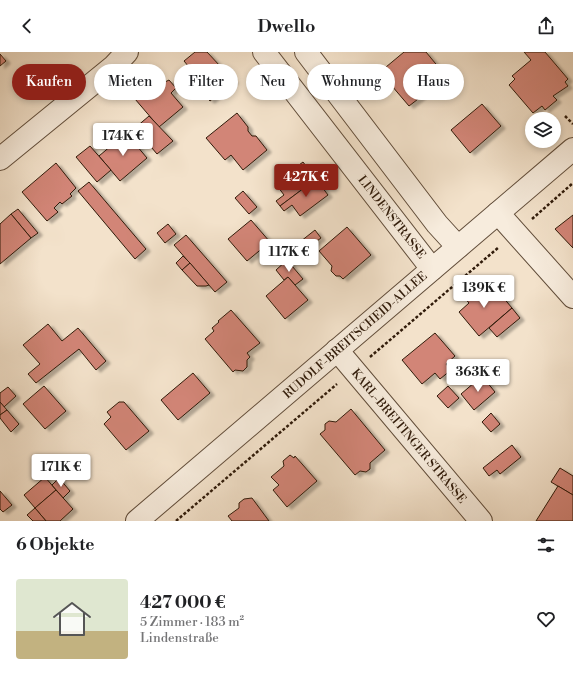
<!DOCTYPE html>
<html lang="de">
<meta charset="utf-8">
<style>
body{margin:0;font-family:"Libre Bodoni",serif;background:#f2f2f2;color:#202124;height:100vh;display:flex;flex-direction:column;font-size:15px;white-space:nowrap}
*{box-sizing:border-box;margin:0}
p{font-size:13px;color:#757577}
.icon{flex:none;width:22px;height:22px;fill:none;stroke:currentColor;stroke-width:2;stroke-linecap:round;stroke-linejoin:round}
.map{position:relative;height:469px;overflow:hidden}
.drawer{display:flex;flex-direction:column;background:#fff;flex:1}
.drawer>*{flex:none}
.hud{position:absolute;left:12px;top:12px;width:549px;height:36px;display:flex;gap:8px}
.fabs{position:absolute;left:525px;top:60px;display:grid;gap:8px}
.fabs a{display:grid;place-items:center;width:36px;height:36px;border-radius:50%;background:#fff;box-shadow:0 2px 6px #0003;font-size:20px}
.price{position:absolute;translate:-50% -34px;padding:0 9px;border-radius:4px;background:#fff;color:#222;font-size:13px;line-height:26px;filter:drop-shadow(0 1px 2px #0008)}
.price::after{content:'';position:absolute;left:50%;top:24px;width:12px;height:9px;margin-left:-6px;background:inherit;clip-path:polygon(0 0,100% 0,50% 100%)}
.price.active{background:#8f2418;color:#fff}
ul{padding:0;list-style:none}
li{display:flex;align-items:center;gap:12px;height:100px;padding:0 16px}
li span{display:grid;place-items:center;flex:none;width:112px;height:80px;border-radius:4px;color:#555}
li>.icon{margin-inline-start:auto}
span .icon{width:48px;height:48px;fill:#fffc;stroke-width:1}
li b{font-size:17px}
h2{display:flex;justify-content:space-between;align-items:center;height:48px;padding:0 16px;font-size:17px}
.pill{padding:0 14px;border-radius:18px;background:#fff;box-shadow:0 2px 6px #0003;font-size:14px;line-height:36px}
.pill.active{background:#8f2418;color:#fff}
header{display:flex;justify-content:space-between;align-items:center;height:52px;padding:0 16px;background:#fff;font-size:18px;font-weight:600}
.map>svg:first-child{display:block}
</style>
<header><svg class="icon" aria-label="back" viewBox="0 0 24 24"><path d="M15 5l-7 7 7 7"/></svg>Dwello<svg class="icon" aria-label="share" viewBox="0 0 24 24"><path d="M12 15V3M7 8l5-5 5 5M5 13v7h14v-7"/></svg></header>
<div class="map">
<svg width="573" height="469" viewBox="0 0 573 469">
<defs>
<filter id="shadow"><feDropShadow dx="4.5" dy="2.5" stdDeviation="1" flood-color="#0004"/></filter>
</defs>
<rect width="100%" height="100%" fill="#f3e2cb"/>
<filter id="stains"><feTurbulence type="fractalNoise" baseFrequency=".005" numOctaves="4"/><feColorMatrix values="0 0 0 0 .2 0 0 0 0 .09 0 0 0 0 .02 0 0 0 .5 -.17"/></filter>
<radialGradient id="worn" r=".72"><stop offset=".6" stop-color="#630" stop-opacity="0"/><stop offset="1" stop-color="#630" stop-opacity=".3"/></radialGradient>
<!-- building -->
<g fill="#d28577" stroke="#301b0a" filter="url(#shadow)">
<polygon points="195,0 207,0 234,29 210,49 198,35 201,33 198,26 184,9"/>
<polygon points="404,0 426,0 440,17 414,34 422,44 409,54 380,20"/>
<polygon points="524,0 545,0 568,27 565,30 568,34 553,44 557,48 545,58 542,54 533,61 509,33 515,27 512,24 531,8"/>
<polygon points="0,2 6,9 0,14"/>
<polygon points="169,28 176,36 171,41 183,55 159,75 135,47 153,30 157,34"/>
<polygon points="482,52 501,74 470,101 451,78"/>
<polygon points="237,61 248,75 248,79 252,84 256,84 267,98 243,118 231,103 225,108 206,86"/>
<polygon points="149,64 173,89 157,102 135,76"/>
<polygon points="126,81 147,106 120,129 99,104"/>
<polygon points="90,94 111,118 97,130 76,105"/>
<polygon points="303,110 316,127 280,154 276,149 284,143 275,131"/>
<polygon points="56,111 76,136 70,142 72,144 62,152 60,150 54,156 58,160 47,169 22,140"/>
<polygon points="316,127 328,143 300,164 292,153 284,159 280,154"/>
<polygon points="89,130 146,197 135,207 78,139"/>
<polygon points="243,139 257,155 249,162 235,146"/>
<polygon points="18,157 38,181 31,186 11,162"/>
<polygon points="11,162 31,186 0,212 0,172"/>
<polygon points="573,163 573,196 555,177"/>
<polygon points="251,168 270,190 247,209 228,187"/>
<polygon points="168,172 176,182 165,191 157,181"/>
<polygon points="347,175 371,203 343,227 340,224 336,224 331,219 332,214 319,199"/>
<polygon points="315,178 321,186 296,204 291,197"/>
<polygon points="186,183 227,230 215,240 174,193"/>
<polygon points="183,204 190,211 182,218 176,211"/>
<polygon points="287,208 303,227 295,233 288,225 284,228 276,218"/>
<polygon points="190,211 209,233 206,234 197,234 182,218"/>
<polygon points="288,225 308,248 285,267 266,244"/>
<polygon points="492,232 512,256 479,284 459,260 469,251 463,244 473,236 479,243"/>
<polygon points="512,256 520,266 497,285 489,276"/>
<polygon points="231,258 260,291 247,301 250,305 247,308 247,315 243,319 235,318 233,320 205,287 214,279 212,276 219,270 218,269"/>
<polygon points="48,272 62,289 78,276 106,309 96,318 79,297 36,331 28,322 40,312 23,293"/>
<polygon points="435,281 455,304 446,312 451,318 440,327 435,321 422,332 402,308"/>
<polygon points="193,321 210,341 178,368 161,348"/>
<polygon points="482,324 495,340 474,358 461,342"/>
<polygon points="44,334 66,359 45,377 23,352"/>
<polygon points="448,334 459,346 448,356 437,344"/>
<polygon points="8,335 16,344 4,355 0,350 0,341"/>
<polygon points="0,350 7,358 0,363"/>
<polygon points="119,350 124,350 149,379 126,398 104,372 111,365 107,360"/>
<polygon points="351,357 385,398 370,411 370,417 366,420 360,419 355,423 320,382 325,378 325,372 329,369 336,370"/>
<polygon points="7,358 19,372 11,380 0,366 0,363"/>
<polygon points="491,361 500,372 491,380 482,370"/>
<polygon points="512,393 521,405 500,422 497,418 489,424 483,416"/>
<polygon points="290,403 294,406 295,404 317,429 287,455 273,438 279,433 271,425 284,414 283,409"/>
<polygon points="560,416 573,424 573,443 551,430"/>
<polygon points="45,425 56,438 35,456 24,443"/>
<polygon points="59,426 70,439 63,446 52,433"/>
<polygon points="558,434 573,443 573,469 536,469"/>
<polygon points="56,438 73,457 60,469 46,469 35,456"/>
<polygon points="0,439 12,453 3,460 0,457"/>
<polygon points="252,446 269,469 232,469 228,464 239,456 239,451 244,447"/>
<polygon points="35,456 46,469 33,469 27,463"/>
</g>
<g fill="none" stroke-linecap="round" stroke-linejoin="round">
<!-- minor casing -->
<g stroke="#614d3a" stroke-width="24">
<g id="minor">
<polyline points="264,0 432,217"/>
<polyline points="306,0 437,172 458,195"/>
<polyline points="0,107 114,14 127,0"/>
<polyline points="498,161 573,245"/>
<polyline points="337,298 481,469"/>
<polyline points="137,469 573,97"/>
</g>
</g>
<!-- path -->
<g stroke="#301b0a" stroke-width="2.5" stroke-dasharray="3 2" stroke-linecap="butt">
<polyline points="565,64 573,72"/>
<polyline points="532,167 573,131"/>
<polyline points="370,305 499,195"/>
<polyline points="176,469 337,332"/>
</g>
<!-- minor -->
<use href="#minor" stroke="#f7ecdd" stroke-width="22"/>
</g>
<g text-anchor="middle" stroke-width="3.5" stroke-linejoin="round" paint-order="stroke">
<!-- street labels -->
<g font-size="12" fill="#301b0a" stroke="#f7ecdd">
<text transform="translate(392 165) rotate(52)" y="4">LINDENSTRASSE</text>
<text transform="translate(355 283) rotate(-41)" y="4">RUDOLF-BREITSCHEID-ALLEE</text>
<text transform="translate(409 384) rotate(50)" y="4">KARL-BREITINGER STRASSE</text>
</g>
</g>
<rect width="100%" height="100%" filter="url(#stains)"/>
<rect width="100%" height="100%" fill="url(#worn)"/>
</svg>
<div class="fabs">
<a><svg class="icon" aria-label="layers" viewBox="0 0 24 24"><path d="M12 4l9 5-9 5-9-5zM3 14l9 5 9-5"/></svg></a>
</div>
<b class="price" style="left:123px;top:105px">174K €</b>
<b class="price active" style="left:306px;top:146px">427K €</b>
<b class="price" style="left:289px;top:221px">117K €</b>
<b class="price" style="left:484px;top:257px">139K €</b>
<b class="price" style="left:478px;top:341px">363K €</b>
<b class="price" style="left:61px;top:436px">171K €</b>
<div class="hud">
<a class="pill active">Kaufen</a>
<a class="pill">Mieten</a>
<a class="pill">Filter</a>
<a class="pill">Neu</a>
<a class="pill">Wohnung</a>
<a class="pill">Haus</a>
</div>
</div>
<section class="drawer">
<h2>6 Objekte<svg class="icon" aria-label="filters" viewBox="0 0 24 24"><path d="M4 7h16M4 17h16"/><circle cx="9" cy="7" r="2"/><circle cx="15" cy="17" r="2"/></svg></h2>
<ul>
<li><span style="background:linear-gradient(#dfe7d0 65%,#c2b280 0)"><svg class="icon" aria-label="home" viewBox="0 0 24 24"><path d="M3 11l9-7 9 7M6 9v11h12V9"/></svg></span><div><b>427 000 €</b><p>5 Zimmer · 183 m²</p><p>Lindenstraße</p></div><svg class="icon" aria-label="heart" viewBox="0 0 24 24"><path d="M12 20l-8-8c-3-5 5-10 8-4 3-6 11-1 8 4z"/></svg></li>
</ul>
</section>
